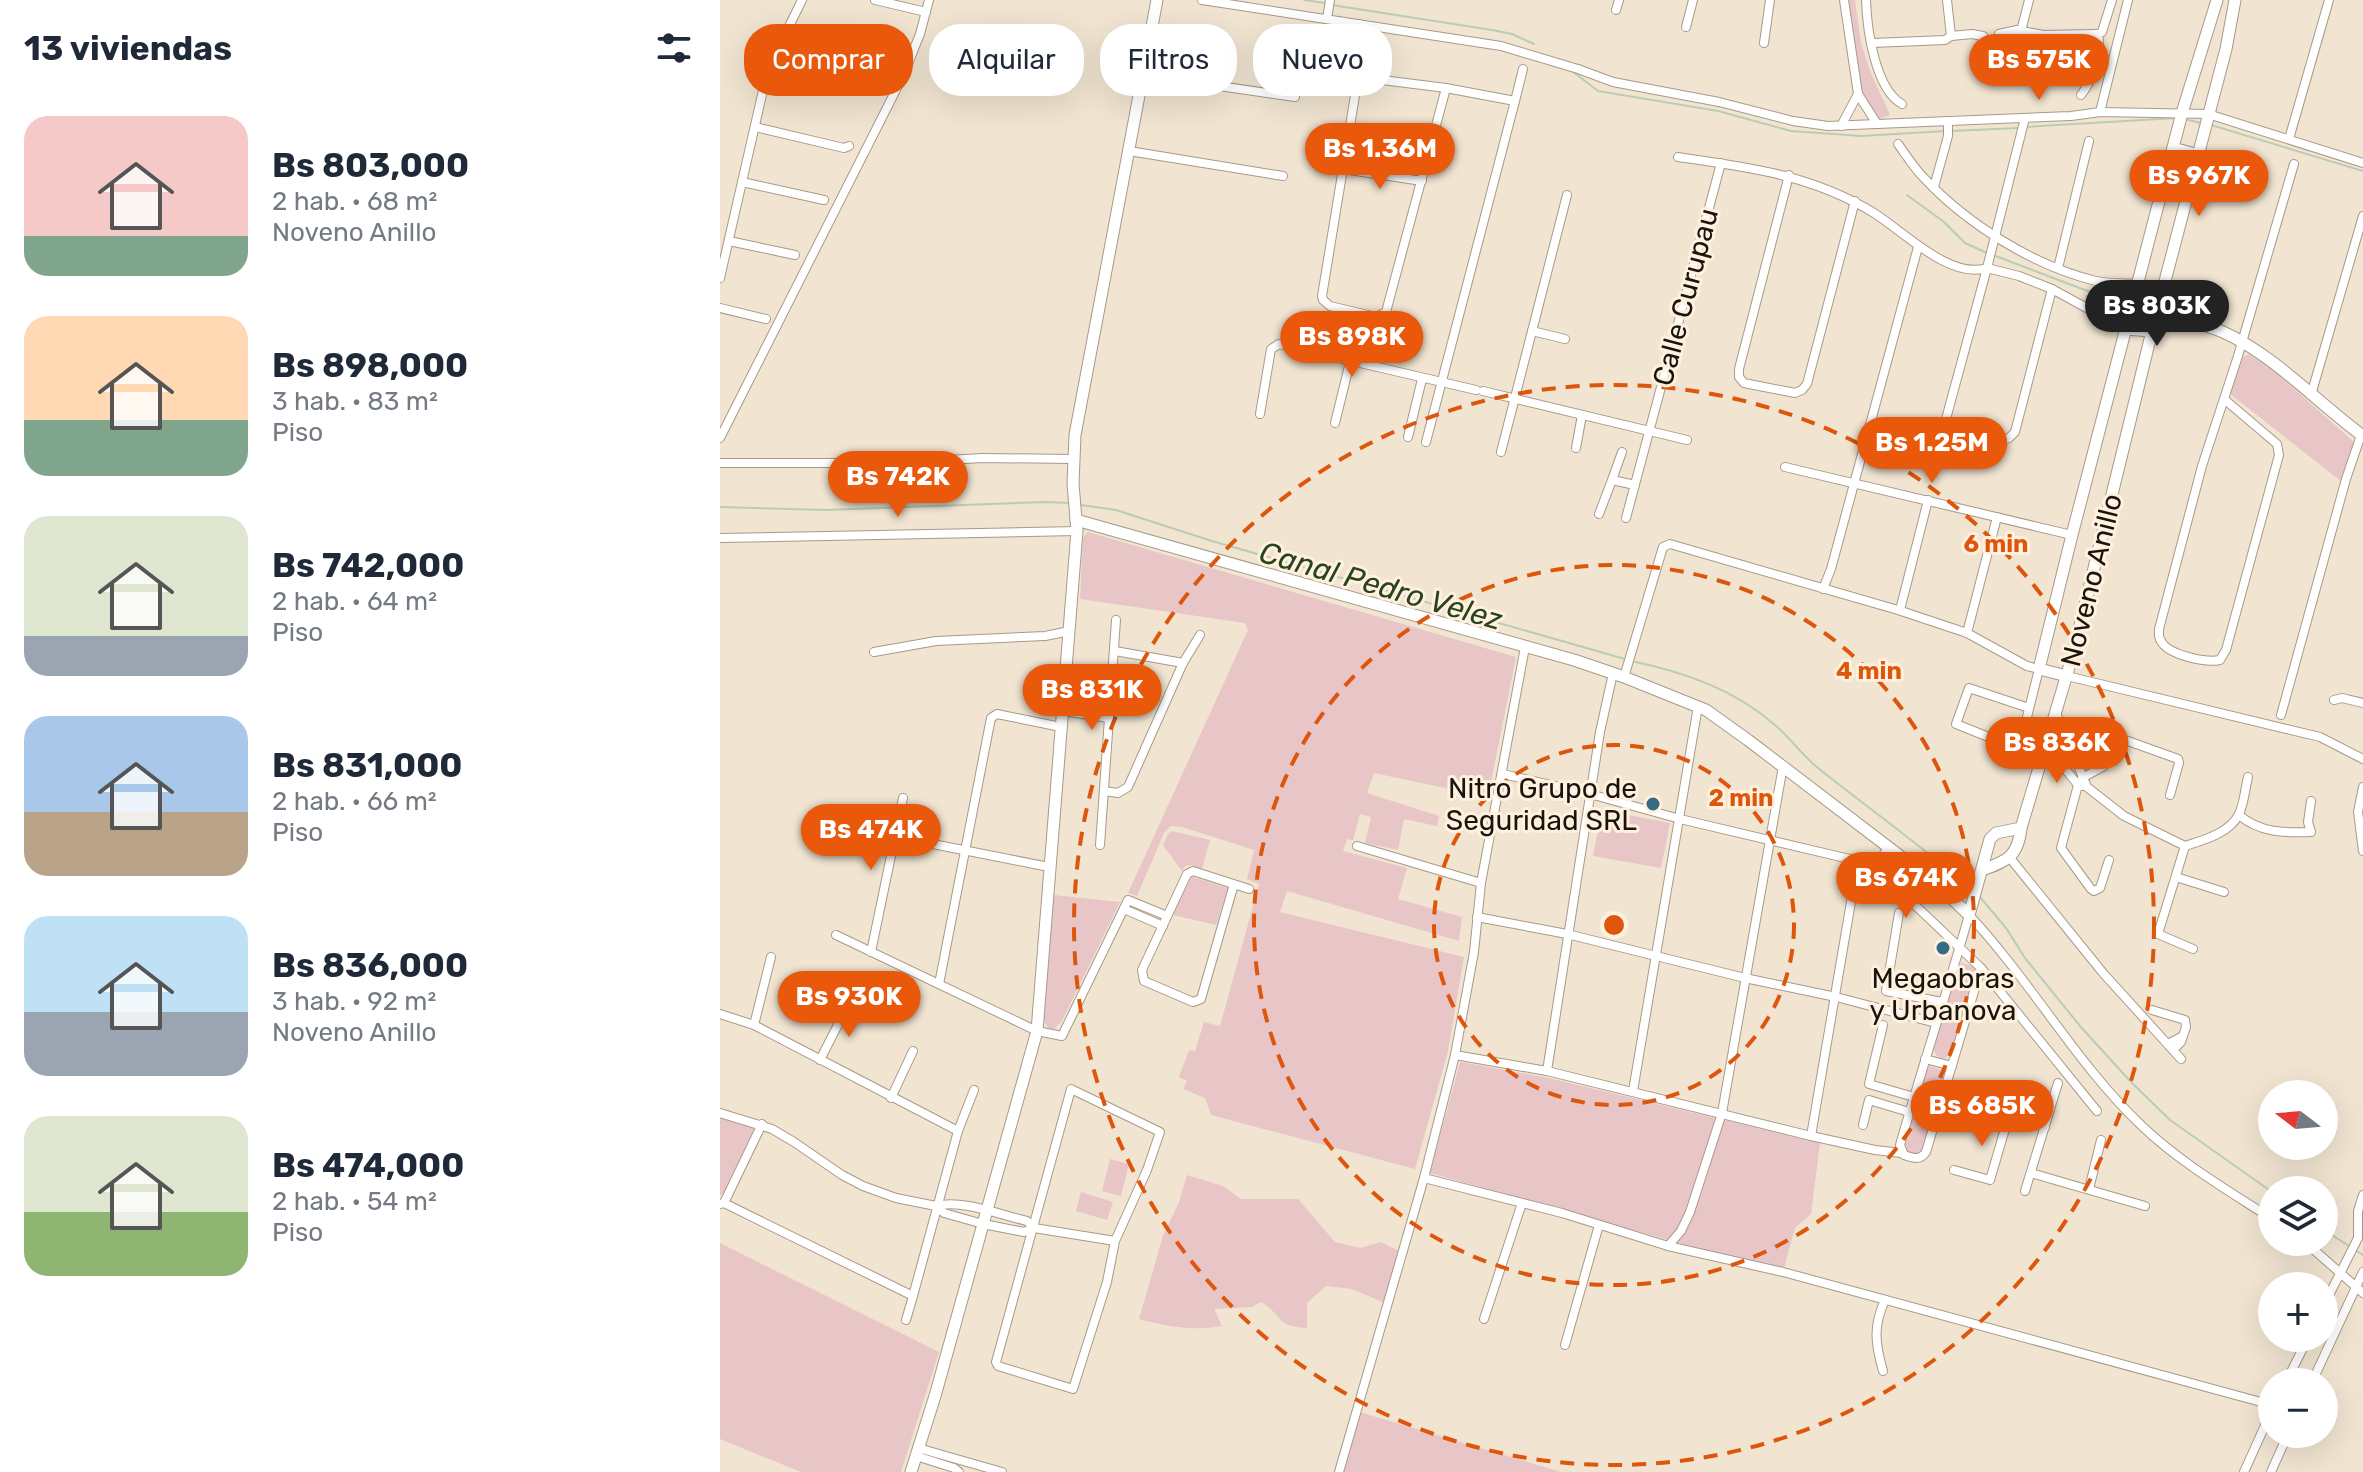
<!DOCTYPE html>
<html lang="es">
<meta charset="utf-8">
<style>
body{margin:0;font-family:Rubik,sans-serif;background:#f6f6f7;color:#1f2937;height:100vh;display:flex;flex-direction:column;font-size:30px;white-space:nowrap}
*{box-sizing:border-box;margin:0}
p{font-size:26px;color:#747a83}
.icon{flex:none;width:44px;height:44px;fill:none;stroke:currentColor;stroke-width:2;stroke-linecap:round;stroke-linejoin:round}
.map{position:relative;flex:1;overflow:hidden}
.drawer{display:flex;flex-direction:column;background:#fff;width:720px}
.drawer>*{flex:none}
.hud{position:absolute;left:24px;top:24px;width:760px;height:72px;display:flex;gap:16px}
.needle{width:52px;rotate:286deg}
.buttons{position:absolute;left:1538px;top:1080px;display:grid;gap:16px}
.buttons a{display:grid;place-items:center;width:80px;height:80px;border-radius:50%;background:#fff;box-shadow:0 8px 32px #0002;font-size:40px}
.price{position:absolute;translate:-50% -68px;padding:0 18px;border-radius:28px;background:#ea580c;color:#fff;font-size:26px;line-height:52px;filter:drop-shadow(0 2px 4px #0008)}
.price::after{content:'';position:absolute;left:50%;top:48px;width:24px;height:18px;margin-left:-12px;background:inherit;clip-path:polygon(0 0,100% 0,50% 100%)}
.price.active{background:#222;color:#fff}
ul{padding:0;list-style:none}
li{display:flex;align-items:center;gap:24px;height:200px;padding:0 24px}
li span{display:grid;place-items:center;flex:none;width:224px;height:160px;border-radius:24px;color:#555}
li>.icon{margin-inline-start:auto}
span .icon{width:96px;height:96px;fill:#fffc;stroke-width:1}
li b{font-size:34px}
h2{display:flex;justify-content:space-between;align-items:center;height:96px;padding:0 24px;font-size:34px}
.pill{padding:0 28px;border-radius:32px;background:#fff;box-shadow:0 8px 32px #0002;font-size:28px;line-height:72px}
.pill.active{background:#ea580c;color:#fff}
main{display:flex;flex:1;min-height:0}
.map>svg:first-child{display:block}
</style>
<main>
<section class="drawer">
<h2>13 viviendas<svg class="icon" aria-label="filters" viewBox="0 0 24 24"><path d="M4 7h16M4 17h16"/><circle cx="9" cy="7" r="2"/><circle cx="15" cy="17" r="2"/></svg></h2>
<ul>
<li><span style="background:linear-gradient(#f6c9c9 75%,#7fa58c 0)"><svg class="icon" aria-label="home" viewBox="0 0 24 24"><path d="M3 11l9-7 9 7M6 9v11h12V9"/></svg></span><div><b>Bs 803,000</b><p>2 hab. · 68 m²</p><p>Noveno Anillo</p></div></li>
<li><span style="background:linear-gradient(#ffd9b3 65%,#7fa58c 0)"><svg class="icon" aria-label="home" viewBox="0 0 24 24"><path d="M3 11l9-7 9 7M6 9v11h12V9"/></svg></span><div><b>Bs 898,000</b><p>3 hab. · 83 m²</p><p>Piso</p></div></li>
<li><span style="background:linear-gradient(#dfe7d0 75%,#9aa5b1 0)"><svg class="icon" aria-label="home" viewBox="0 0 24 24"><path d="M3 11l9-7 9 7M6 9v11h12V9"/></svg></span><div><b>Bs 742,000</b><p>2 hab. · 64 m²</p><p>Piso</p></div></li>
<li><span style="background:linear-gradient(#a9c7e8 60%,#b9a48a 0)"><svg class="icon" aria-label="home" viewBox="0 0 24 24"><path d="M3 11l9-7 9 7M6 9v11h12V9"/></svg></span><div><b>Bs 831,000</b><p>2 hab. · 66 m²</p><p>Piso</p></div></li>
<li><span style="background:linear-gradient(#bfe0f5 60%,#9aa5b1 0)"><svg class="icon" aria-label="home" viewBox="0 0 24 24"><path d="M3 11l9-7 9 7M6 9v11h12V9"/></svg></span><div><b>Bs 836,000</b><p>3 hab. · 92 m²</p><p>Noveno Anillo</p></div></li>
<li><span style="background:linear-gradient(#dfe7d0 60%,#8fb573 0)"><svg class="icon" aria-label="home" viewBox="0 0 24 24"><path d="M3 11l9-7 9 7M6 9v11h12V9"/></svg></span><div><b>Bs 474,000</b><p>2 hab. · 54 m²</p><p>Piso</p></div></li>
</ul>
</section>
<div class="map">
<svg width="1643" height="1472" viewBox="0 0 1643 1472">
<rect width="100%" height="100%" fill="#f1e4d1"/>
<!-- green -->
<g fill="#e8c6c8">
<polygon points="1125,0 1135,0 1141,43 1150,71 1170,115 1154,121 1140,98"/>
<polygon points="1529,354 1556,373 1634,442 1622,482 1509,393 1520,359"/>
<polygon points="368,532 796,657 768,797 654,773 647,793 719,816 717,826 684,819 678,850 645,843 651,817 640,814 633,840 627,839 623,851 687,868 678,899 742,917 739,941 567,891 560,912 744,957 728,1051 695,1169 491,1115 485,1098 463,1089 467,1081 459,1077 469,1050 475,1051 484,1022 500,1026 539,884 527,879 534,850 462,827 451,826 444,833 417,896 408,893 528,630 525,623 360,599 363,538"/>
<polygon points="882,810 950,823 941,868 873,856"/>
<polygon points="452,831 490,840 482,869 471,865 465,866 462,871 443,845 448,834"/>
<polygon points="473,877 508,888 496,925 453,915 470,879"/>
<polygon points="334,895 400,902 342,1021 333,1030 327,1027 322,1016"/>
<path d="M1243,963L1254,967L1256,973L1232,1052L1224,1059C1217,1057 1215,1055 1213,1047L1239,964Z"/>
<polygon points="740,1062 829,1078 1100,1143 1091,1214 1075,1228 1063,1272 710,1173"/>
<polygon points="1210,1066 1225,1071 1226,1075 1202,1151 1193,1154 1185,1150 1184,1145 1207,1069"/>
<polygon points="0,1112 35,1127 3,1194 0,1195"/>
<polygon points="390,1159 409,1164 401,1196 382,1191"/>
<path d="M467,1175L503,1186L521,1199H578L615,1242L640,1248L661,1242L683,1253L667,1304L632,1289L606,1286L587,1303V1328C555,1327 563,1315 541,1302L532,1307L494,1309L502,1326C473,1331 448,1327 419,1319L443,1236L459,1202Z"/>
<polygon points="361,1192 393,1202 387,1220 356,1211"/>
<polygon points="0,1243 219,1352 181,1472 81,1472 0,1439"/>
<polygon points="636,1411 841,1472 619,1472"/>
</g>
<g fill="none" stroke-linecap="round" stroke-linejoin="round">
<!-- stream -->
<g stroke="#bacdb4" stroke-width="2">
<polyline points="584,0 605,3"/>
<polyline points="612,5 772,30 792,34 814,44"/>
<polyline points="852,71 878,91 998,111 1071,131 1141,136 1226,131"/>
<polyline points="1464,119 1481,123"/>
<polyline points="1491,125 1643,171"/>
<polyline points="1304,127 1457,118"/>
<polyline points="1232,131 1298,128"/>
<polyline points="1187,195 1224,222 1245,243 1267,253"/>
<polyline points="1273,255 1391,300 1406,304"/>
<polyline points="1416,306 1433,310"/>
<polyline points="361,505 396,510 492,541 905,659"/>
<polyline points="0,507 105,510 325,502 351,503"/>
<path d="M911,661C964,672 1014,689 1055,725C1070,738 1083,756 1098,768C1133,796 1170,823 1205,851C1221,863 1238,875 1252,890"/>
<polyline points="1260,897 1286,928 1305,958 1360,1026 1410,1081 1450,1120 1552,1192"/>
<polyline points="1604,1230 1629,1246"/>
<polyline points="1634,1249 1643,1255"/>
</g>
<!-- street casing -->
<g stroke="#a79a89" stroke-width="10">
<g id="street">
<polyline points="155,0 206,12"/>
<polyline points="482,0 781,46 858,69 893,82 999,102 1073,121 1108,126 1157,124"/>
<polyline points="1124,0 1138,94 1157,124 1351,116 1380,112 1488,114 1643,163"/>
<path d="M1146,0C1147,29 1155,89 1182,104"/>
<polyline points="896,10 899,0"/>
<polyline points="607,19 610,0"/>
<polyline points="655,27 645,67 638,77 602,296 603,300 610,306 656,317 666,312 726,88"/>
<polyline points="966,27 973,0"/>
<polyline points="1301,31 1309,0"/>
<polyline points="1378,34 1382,32 1392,0"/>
<polyline points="1231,36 1252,34 1263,36 1262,46"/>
<polyline points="1044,43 1050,0"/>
<polyline points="1152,43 1225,40 1231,36 1227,0"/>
<path d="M1281,44L1279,34L1297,30L1323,35L1378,34C1382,52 1372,81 1361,95"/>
<polyline points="51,67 131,87 138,85"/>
<polyline points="423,75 575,97"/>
<polyline points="638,77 726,88 795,101 706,442"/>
<polyline points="638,77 632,64 639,24"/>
<polyline points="795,101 803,69"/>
<polyline points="1380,112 1408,0"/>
<polyline points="1305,118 1267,268 1226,419 1231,430 1282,441 1289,438 1295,432 1332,289"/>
<polyline points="1121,126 1138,94"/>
<polyline points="35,127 124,148 129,146"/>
<polyline points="1569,139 1609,0"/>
<path d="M1178,144C1186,155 1194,168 1204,178C1247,224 1314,266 1376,281C1389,284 1405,283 1418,284"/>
<polyline points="409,151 563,176"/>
<path d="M958,157C1028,167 1092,175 1154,213C1183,231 1230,280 1267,268L1299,276L1332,289L1405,329"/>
<polyline points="623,169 702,181"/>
<polyline points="1069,175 1019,369 1019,377 1024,383 1075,393 1082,390 1087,384 1135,201"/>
<polyline points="22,182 104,200"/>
<polyline points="1214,187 1228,136 1228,121"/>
<polyline points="9,241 75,255"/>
<polyline points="1338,268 1369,141"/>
<polyline points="0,278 44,86 56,53 82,0"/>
<polyline points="0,308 46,319"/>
<polyline points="812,331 845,339"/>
<polyline points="763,391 967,440"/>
<polyline points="1591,395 1643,216"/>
<path d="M1504,399L1557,444L1559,455L1506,650L1500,660C1486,663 1448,655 1441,641C1438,637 1439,634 1439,629L1482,466L1518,356L1574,164"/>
<polyline points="540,414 551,349 559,344 756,390"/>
<polyline points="615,423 630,362"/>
<polyline points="688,437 702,379"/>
<polyline points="0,438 184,74 200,34 209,0"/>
<polyline points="856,448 862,415"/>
<polyline points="781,452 847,195"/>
<polyline points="902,452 892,480 915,485"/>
<polyline points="0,463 173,463 263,458 353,459"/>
<polyline points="1065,467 1352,535"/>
<polyline points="879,514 892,480"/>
<polyline points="906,518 1001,163"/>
<polyline points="0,538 357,531"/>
<polyline points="1103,589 1111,569 1198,247"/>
<polyline points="1180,610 1208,500"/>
<polyline points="1247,633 1277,517"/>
<polyline points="805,647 761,883 754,952 735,1055 827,1071 1091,1136 1155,1150 1181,1153"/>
<polyline points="395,651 463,663"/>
<polyline points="154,652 216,641 325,636 350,631"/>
<polyline points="1347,676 1600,737 1643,759"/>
<polyline points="904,677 943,547 950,544 1178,610 1247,633 1307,666 1319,669 1306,721"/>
<polyline points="1614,700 1622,698 1643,703"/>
<polyline points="344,704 390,708"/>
<polyline points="343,711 389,718"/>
<polyline points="1336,713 1367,787 1404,816 1465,846"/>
<polyline points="1561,715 1626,479 1641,435"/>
<polyline points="1276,740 1236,724 1249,688 1309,708"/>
<polyline points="1323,750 1338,760 1358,785 1363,786"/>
<polyline points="783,774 870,794 960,819 1138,861 1154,868 1168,848"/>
<polyline points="1362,778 1384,766 1394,736 1458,759 1459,763 1450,795"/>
<polyline points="1358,785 1341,848 1371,889 1374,891 1380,888 1389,860"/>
<polyline points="1643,787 1638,812 1643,851"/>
<polyline points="384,791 398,793 408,787 463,663 480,635"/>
<path d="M1519,815C1540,833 1565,833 1591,832L1588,822L1591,801"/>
<polyline points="122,826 329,867"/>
<polyline points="380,845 396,620"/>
<polyline points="637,846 761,883"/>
<polyline points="1465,846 1438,934 1473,949"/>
<path d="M1465,846C1484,840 1510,833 1519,814C1524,804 1525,789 1528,777"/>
<polyline points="1290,858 1383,973 1461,1059"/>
<path d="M1154,868C1191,900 1225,934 1261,968L1206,1152C1200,1161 1193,1158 1184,1155L1180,1145C1202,1068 1227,992 1249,915"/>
<polyline points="1456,877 1504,892"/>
<polyline points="514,884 481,999 473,1002 424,981 422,970 467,874 473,871 529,889"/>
<polyline points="404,909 443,926"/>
<polyline points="1179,913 1166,991 1222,1002"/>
<path d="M1249,915C1311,981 1357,1065 1423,1127C1461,1163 1509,1191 1552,1219"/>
<polyline points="757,917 847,934 1025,978 1116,997 1216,1023"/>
<polyline points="116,935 317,1031 342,1036 408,900 447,916"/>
<polyline points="151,952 183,798"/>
<polyline points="1261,968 1377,1111"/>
<polyline points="219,984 271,718 277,714 341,727"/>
<polyline points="1432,1010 1465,1020 1466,1027 1463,1036"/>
<polyline points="0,1014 34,1025 238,1131 254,1090"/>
<polyline points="34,1025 51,957"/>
<polyline points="1163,1025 1149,1084 1194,1097"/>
<polyline points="1448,1044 1463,1036 1461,1042 1453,1050"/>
<polyline points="1205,1059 1232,1066"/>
<polyline points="100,1060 128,1005"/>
<polyline points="827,1071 880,732 893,673"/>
<polyline points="1227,1084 1328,1115"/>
<polygon points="351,1089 440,1132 427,1170 395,1241 387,1282 353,1389 278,1366 276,1362"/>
<polyline points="913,1091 978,706"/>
<polyline points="1223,1097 1325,1127"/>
<polyline points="171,1098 193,1051"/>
<polyline points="0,1113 52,1129 74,1142 122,1175 143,1186 176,1198 216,1206 224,1213 263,1224 304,1232 314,1228"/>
<polyline points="1143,1125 1149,1100 1189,1112"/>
<polyline points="1091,1136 1138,861"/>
<polyline points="1234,1170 1270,1180 1292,1105"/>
<polyline points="1311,1173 1425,1206"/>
<polyline points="704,1178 842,1213 948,1246 1063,1272 1552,1405"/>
<polyline points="1369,1189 1381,1140"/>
<polyline points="1305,1191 1338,1083"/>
<polyline points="4,1203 193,1296 186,1320"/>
<polyline points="0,1204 4,1203 42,1124"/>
<path d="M216,1206C242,1199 280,1215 307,1221L314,1228L395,1241"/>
<polyline points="1585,1242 1643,1293"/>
<polyline points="948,1246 961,1231 970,1212 1002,1113 1063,766"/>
<polyline points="193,1296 238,1131"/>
<polyline points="1604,1305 1638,1238 1638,1211 1643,1195"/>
<polyline points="764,1319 802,1203"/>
<polyline points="845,1345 879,1225"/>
<path d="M1163,1371C1155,1343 1153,1326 1165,1300"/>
<polyline points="1566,1382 1588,1338"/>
<polyline points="1592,1382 1643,1272"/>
<polyline points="198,1448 282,1472"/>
<polyline points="196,1456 234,1468 239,1472"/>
<polyline points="619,1472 704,1178 735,1055"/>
<polyline points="1524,1472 1552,1410"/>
<polyline points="1551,1472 1568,1434"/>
</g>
</g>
<!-- secondary casing -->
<g stroke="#a79a89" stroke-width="13">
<g id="secondary">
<polyline points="1453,148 1478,155"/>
<polyline points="1440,300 1506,49 1515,0"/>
<path d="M1437,314C1459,319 1482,323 1503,332C1553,354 1599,404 1643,436"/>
<polyline points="1405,329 1432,331 1440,300 1431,288 1418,284"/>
<polyline points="356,520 854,660 904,677 986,710 1028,740 1218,885 1249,915"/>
<polyline points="1347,676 1319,669 1352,535 1462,113 1497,0"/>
<path d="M1262,870C1288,861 1298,856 1301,828L1353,654L1432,331"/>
<polyline points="1249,915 1270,839 1276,833 1301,828"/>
<polyline points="191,1472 215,1396 317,1031 357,531 353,484 355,435 437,0"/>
</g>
</g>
<!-- street -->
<use href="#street" stroke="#fff" stroke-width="8"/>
<!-- secondary -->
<use href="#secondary" stroke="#fff" stroke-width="11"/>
</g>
<!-- distance rings -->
<g fill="none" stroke="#de560c" stroke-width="4" stroke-dasharray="14 10">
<circle cx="894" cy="925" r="180"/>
<circle cx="894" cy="925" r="360"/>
<circle cx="894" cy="925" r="540"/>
</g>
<!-- markers -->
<g fill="#356b86" stroke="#fff1de" stroke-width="3">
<circle cx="933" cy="804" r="8"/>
<circle cx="1223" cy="948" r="8"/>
</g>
<g text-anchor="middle" stroke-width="6" stroke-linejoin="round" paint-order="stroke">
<!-- street labels -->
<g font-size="28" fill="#19140e" stroke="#fff1de">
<text transform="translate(965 297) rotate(-75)" y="10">Calle Curupau</text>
<text transform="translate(1371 580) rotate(-76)" y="10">Noveno Anillo</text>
</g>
<!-- poi labels -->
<g font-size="28" fill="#19140e" stroke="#fff1de" text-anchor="end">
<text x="917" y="798">Nitro Grupo de<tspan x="917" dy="32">Seguridad SRL</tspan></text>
<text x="1223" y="988" text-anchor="middle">Megaobras<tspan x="1223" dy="32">y Urbanova</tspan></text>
</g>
<!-- water labels -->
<g font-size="30" font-style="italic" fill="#28441f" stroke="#fff1de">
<text transform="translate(661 586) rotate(16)" y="10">Canal Pedro Velez</text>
</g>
</g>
<circle cx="894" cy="925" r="12" fill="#de560c" stroke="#fff1de" stroke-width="4"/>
<g font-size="24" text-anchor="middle" font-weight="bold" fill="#de560c" stroke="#fff1de" stroke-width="6" stroke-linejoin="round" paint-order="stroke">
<text x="1276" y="552">6 min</text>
<text x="1149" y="679">4 min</text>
<text x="1021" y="806">2 min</text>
</g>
</svg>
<div class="buttons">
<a><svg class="needle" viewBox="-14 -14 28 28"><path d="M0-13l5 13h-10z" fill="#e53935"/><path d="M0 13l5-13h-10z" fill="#747a83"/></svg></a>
<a><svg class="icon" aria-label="layers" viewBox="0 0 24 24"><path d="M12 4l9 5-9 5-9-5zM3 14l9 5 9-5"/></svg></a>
<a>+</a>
<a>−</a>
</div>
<b class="price" style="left:1319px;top:102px">Bs 575K</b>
<b class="price" style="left:660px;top:191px">Bs 1.36M</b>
<b class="price" style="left:1479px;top:218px">Bs 967K</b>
<b class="price active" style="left:1437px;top:348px">Bs 803K</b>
<b class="price" style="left:632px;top:379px">Bs 898K</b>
<b class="price" style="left:1212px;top:485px">Bs 1.25M</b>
<b class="price" style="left:178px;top:519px">Bs 742K</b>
<b class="price" style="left:372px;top:732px">Bs 831K</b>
<b class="price" style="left:1337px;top:785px">Bs 836K</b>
<b class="price" style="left:151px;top:872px">Bs 474K</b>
<b class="price" style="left:1186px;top:920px">Bs 674K</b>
<b class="price" style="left:129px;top:1039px">Bs 930K</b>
<b class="price" style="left:1262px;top:1148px">Bs 685K</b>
<div class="hud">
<a class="pill active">Comprar</a>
<a class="pill">Alquilar</a>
<a class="pill">Filtros</a>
<a class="pill">Nuevo</a>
</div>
</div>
</main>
